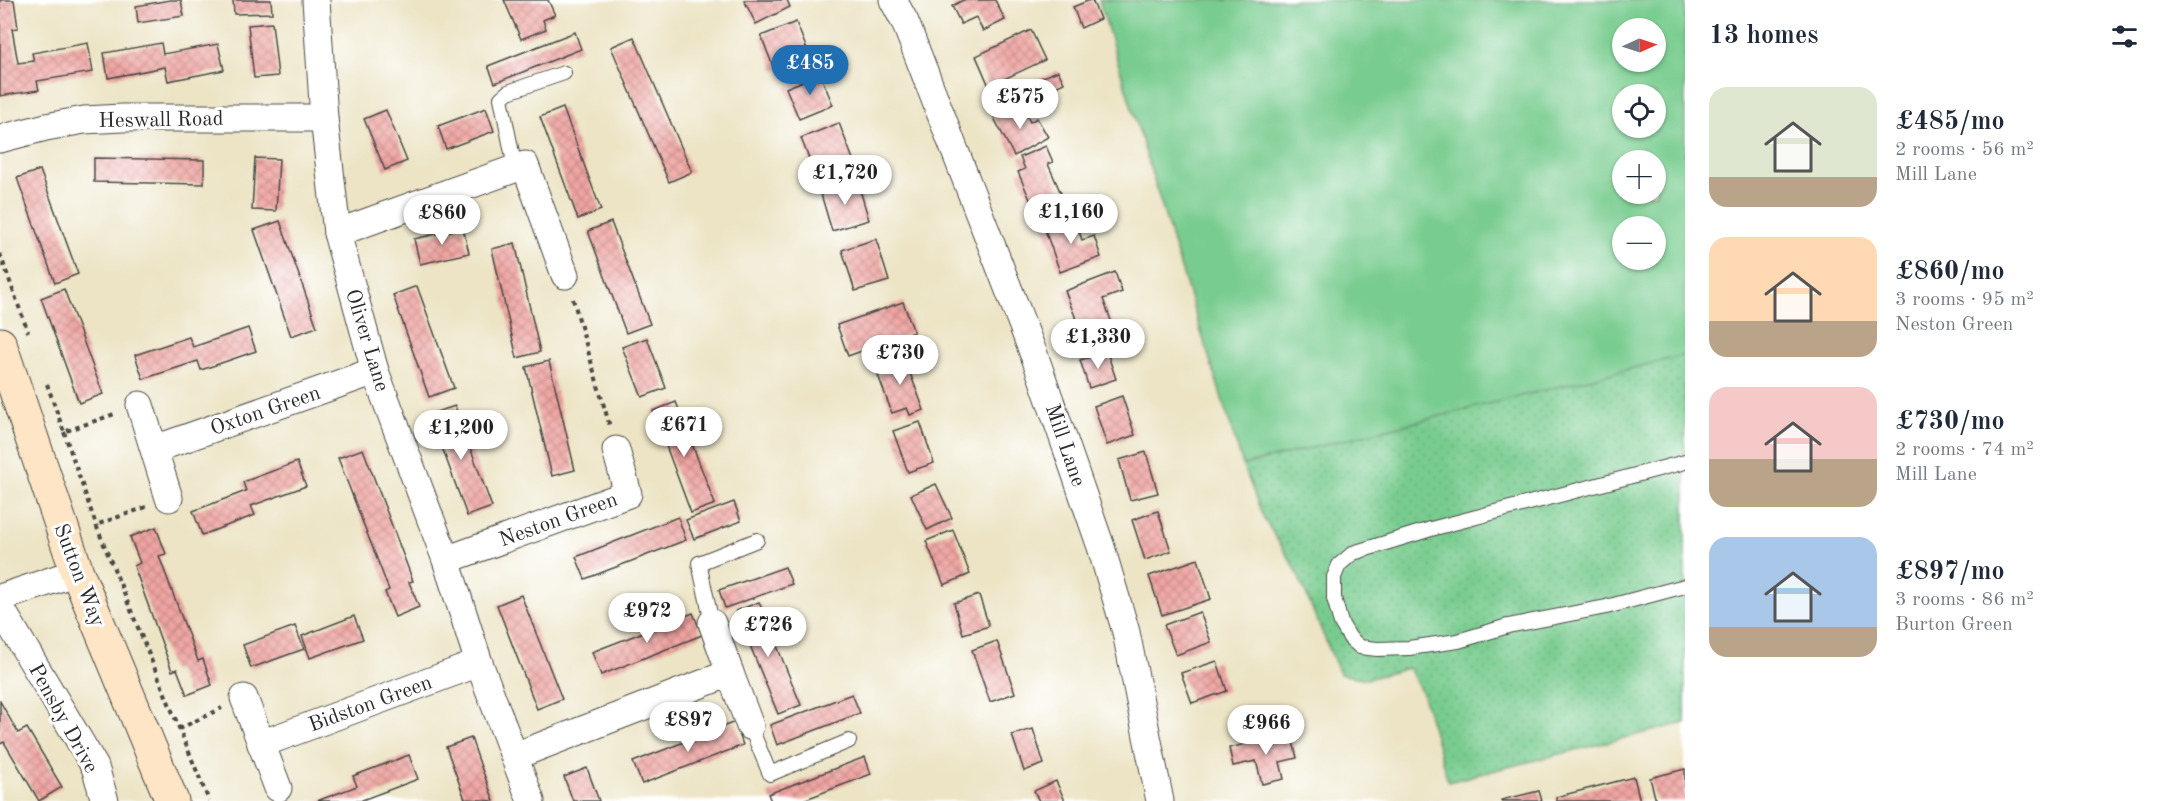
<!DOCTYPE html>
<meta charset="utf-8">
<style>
body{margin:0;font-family:"Old Standard TT",serif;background:#f6f6f7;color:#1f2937;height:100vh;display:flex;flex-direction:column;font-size:22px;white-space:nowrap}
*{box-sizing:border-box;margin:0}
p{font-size:20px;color:#747a83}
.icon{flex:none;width:33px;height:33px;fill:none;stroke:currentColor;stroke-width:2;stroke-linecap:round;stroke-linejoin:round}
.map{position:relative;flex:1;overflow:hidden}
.sheet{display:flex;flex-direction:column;background:#fff;width:480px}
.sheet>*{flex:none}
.needle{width:39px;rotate:87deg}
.tools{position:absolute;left:1612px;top:18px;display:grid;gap:12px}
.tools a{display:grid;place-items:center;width:54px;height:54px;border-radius:50%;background:#fff;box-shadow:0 2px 4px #0004;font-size:30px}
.price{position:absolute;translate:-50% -51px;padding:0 14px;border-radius:21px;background:#fff;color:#222;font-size:20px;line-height:39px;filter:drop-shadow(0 2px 3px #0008)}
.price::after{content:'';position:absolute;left:50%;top:36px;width:18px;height:14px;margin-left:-9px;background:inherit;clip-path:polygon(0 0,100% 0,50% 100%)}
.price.on{background:#1f6fb2;color:#fff}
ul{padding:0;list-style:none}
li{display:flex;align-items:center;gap:18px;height:150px;padding:0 24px}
li span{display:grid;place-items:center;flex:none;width:168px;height:120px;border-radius:18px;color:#555}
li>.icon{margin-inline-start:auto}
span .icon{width:72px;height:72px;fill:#fffc;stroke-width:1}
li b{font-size:26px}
h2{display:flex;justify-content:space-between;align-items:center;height:72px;padding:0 24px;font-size:26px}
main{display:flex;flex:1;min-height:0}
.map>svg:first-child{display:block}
</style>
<main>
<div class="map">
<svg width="1685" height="801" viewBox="0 0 1685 801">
<defs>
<pattern id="grass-dots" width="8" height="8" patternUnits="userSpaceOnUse" patternTransform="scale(1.5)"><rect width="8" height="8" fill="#78cc8f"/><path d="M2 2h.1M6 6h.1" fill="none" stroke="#68af7c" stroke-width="1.8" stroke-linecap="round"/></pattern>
<pattern id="building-cross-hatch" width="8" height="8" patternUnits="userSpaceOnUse" patternTransform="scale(1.5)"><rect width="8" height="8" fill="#f1a6a3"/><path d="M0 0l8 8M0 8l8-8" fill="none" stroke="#c38785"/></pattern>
</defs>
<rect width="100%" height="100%" fill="#fff"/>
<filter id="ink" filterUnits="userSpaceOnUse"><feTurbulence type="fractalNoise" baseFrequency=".0167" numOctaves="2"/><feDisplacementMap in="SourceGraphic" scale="12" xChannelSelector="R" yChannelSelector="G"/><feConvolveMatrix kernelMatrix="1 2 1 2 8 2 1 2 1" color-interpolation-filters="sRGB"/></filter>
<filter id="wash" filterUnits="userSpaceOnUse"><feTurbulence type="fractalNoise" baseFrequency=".008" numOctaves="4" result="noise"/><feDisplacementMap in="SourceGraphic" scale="24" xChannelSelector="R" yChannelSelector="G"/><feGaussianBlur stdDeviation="1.35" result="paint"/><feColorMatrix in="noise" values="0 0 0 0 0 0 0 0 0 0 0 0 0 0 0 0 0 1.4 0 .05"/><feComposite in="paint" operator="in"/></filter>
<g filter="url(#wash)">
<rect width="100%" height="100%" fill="#ece4c5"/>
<!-- grass -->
<polygon fill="url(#grass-dots)" stroke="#527c5d" stroke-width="1.5" points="1685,355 1685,723 1448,782 1423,695 1409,668 1367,679 1340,674 1294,566 1264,519 1243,465"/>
<!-- park -->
<path fill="#78cc8f" stroke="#527c5d" stroke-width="1.5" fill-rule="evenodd" d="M1099,0H1685V355L1243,465L1174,246ZM1656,28V62H1623V28ZM1656,94V128H1623V94ZM1623,160H1656V194H1623ZM1623,226H1656V260H1623Z"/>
<g id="blocks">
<!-- building -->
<g fill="url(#building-cross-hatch)">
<polygon points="0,0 14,0 18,28 12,29 18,63 34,61 32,53 88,43 93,72 37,81 39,90 0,96"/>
<polygon points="170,0 181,0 184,16 138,23 136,6"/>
<polygon points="233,0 271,0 272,13 234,14"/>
<polygon points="504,0 548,0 555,15 543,20 546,29 521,39"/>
<polygon points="744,0 787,0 790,7 756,24"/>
<polygon points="963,0 995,0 1005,20 983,31 976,17 961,24 952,6"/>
<polygon points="1090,0 1092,0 1100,19 1081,28 1073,7"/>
<polygon points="796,22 810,57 775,71 761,36"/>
<polygon points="272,23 278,76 254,78 248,25"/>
<polygon points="1031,30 1045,60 989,86 976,56"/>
<polygon points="575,32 581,49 495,83 488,66"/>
<polygon points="634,37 692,172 669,182 611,47"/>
<polygon points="161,43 163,54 218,44 224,70 168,81 165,67 108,78 104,53"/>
<polygon points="1058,71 1064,83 1039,95 1033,81"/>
<polygon points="820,74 833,105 799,119 786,88"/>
<polygon points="1021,104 1030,122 1037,118 1048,137 1014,156 994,118"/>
<polygon points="486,108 494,131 446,149 438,126"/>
<polygon points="563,108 601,210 578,219 540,117"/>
<polygon points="386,110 407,161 385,170 364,119"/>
<polygon points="839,123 856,167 818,182 801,138"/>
<polygon points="1046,146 1053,162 1048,164 1063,198 1035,211 1018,172 1025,169 1020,157"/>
<polygon points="94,158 204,160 204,184 94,182"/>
<polygon points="255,158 279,159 276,211 252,210"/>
<polygon points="40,170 78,274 55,283 17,178"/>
<polygon points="857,180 869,220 832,231 820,191"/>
<polygon points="1074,216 1082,240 1094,236 1101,257 1060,272 1044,227"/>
<polygon points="280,221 317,327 291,336 254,230"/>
<polygon points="611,222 650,324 626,333 588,231"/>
<polygon points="463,228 469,253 420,264 414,239"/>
<polygon points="876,239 889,281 855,291 842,250"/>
<polygon points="515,243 540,352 517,358 492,249"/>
<polygon points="1115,272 1122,292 1103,299 1112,323 1082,334 1065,291"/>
<polygon points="417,286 454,388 429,397 393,295"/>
<polygon points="64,289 103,394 79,403 41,298"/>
<polygon points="903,302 914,332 848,356 837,325"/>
<polygon points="248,328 256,351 201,370 198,361 143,379 135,355 189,337 193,347"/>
<polygon points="647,338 666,388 642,397 622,347"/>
<polygon points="902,352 924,410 910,415 907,408 892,413 878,375 888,371 883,359"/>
<polygon points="1107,352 1116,379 1089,388 1080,360"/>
<polygon points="549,361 575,470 552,476 526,367"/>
<polygon points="1122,396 1135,435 1107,445 1094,406"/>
<polygon points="676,402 715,504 691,513 653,411"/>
<polygon points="455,406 492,507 467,516 430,414"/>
<polygon points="920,422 934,463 908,472 893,431"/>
<polygon points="363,449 413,581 409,582 419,607 395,617 385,592 389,590 338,458"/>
<polygon points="1146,452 1158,493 1130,500 1119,460"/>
<polygon points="297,462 306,486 251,506 255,515 202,535 193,511 246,491 243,482"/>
<polygon points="936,484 952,518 927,530 911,495"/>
<polygon points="734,502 741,521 694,539 686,520"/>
<polygon points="1158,511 1171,551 1145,560 1132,520"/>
<polygon points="678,517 686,540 585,579 576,557"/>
<polygon points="156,527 166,554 159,556 198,661 203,659 212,685 187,695 177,669 172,671 134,566 140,563 130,537"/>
<polygon points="953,530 970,574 944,585 926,541"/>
<polygon points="1198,559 1211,599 1162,615 1149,576"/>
<polygon points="785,567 792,584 725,608 719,590"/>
<polygon points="521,595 562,699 537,709 497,605"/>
<polygon points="979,595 989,626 963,634 954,603"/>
<polygon points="759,602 801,705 778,714 736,611"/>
<polygon points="1200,612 1211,642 1176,655 1164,625"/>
<polygon points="693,613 702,635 601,675 592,652"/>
<polygon points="354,616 363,639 310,658 302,636"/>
<polygon points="295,626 304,649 251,668 243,645"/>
<polygon points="997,641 1015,693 990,702 972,650"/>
<polygon points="1217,661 1227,691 1192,703 1181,673"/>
<polygon points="852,694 860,713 777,745 770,725"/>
<polygon points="0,701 18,733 27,728 62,787 39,801 4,742 0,744"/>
<polygon points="735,722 743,745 642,784 633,762"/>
<polygon points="1033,729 1044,764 1024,771 1012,735"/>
<polygon points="1291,733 1297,758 1280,762 1284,779 1262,784 1256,761 1233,766 1229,748"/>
<polygon points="471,738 480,764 494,801 465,799 446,747"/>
<polygon points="409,755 418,779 362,800 362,801 317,801 357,786 353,776"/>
<polygon points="865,757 871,774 801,801 771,801 768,794"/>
<polygon points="587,768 599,801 573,801 564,777"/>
<polygon points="1685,769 1685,801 1656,801 1650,778"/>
<polygon points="1634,777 1640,801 1557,801 1556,797"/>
<polygon points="1056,781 1065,801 1039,801 1034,791"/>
<polygon points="1539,791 1542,801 1501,801 1501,800"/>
</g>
</g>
</g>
<g filter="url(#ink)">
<use href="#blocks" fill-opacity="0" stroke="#484742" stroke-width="1.5"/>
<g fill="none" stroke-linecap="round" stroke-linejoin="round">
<!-- lane casing -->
<g stroke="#484742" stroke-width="16">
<g id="lane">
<polyline points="515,168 501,98 508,92 564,73"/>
<polyline points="1685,462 1431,529 1353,553 1339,565 1334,577 1334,598 1341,623 1350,638 1360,647 1377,649 1409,648 1458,641 1508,626 1606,607 1685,586"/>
<polyline points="712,623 699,563 757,540"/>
<polyline points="750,726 770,774 849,741"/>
</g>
</g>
<!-- street casing -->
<g stroke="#484742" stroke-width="29">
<g id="street">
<polyline points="316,0 324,118 337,233 375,371 446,560 479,663 531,801"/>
<polyline points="893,0 905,22 1036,360 1101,547 1126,632 1160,801"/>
<polyline points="0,139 46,127 84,120 122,118 324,118"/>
<polyline points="337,233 525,165 565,275"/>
<polyline points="140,405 169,498"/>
<polyline points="155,449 375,371"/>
<polyline points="446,560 628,494 616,450"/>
<polyline points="0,598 77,572"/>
<polyline points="0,607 95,767 105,801"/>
<polyline points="730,673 750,726"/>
<polyline points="244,698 278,788"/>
<polyline points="261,744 479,663"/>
<polyline points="515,756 730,673 712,623"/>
</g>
</g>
<!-- secondary casing -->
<g stroke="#484742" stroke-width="35">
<polyline id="secondary" points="0,344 77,572 172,801"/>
</g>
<!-- path -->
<g stroke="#484742" stroke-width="4" stroke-dasharray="4.5 4.5" stroke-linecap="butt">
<polyline points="0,254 28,332"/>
<polyline points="573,299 610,427"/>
<polyline points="47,384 64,432 117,413"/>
<polyline points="64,432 96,525"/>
<polyline points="146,507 96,525 209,801"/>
<polyline points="179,729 222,708"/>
</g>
<!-- lane -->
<use href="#lane" stroke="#fff" stroke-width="14"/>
<!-- street -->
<use href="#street" stroke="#fff" stroke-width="27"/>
<!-- secondary -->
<use href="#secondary" stroke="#fde5c5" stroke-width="33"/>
</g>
</g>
<g text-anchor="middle" stroke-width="6" stroke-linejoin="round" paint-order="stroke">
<!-- street labels -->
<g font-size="21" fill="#2b2b2b" stroke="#fff">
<text transform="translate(161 119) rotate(-1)" y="7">Heswall Road</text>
<text transform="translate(368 340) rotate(73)" y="7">Oliver Lane</text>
<text transform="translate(265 410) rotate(-19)" y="7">Oxton Green</text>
<text transform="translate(1066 445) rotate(71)" y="7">Mill Lane</text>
<text transform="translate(558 519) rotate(-20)" y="7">Neston Green</text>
<text transform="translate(80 575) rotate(69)" y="7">Sutton Way</text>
<text transform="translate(370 703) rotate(-20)" y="7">Bidston Green</text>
<text transform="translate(64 718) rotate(61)" y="7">Pensby Drive</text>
</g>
</g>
</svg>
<div class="tools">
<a><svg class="needle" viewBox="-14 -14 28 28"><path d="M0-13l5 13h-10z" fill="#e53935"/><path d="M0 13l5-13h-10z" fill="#747a83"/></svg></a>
<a><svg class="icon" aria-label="locate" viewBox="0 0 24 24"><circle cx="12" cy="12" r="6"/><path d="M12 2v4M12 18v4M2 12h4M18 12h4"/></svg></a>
<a>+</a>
<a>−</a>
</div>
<b class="price on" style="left:810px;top:96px">£485</b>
<b class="price" style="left:1020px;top:130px">£575</b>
<b class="price" style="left:845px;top:206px">£1,720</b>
<b class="price" style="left:1071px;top:245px">£1,160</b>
<b class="price" style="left:442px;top:246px">£860</b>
<b class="price" style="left:1098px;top:370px">£1,330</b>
<b class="price" style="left:900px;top:386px">£730</b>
<b class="price" style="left:684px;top:458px">£671</b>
<b class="price" style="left:461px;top:461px">£1,200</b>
<b class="price" style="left:647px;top:644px">£972</b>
<b class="price" style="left:768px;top:658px">£726</b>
<b class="price" style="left:688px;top:753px">£897</b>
<b class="price" style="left:1266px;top:756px">£966</b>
</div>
<section class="sheet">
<h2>13 homes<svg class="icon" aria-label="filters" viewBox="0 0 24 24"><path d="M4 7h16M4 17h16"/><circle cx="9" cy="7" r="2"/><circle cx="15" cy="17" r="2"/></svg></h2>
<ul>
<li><span style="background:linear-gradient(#dfe7d0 75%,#b9a48a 0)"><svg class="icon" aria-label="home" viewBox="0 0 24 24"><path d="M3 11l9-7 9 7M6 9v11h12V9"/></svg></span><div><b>£485/mo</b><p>2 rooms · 56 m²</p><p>Mill Lane</p></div></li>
<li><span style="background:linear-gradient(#ffd9b3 70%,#b9a48a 0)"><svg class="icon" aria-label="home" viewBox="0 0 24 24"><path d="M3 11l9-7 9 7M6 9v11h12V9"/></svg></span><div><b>£860/mo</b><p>3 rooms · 95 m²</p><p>Neston Green</p></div></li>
<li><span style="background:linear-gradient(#f6c9c9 60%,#b9a48a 0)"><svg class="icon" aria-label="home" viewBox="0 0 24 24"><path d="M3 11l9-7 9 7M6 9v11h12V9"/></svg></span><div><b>£730/mo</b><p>2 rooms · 74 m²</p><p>Mill Lane</p></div></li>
<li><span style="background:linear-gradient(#a9c7e8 75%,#b9a48a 0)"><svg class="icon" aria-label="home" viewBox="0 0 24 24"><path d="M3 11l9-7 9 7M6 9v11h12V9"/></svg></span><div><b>£897/mo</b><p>3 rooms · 86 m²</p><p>Burton Green</p></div></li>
</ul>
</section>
</main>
